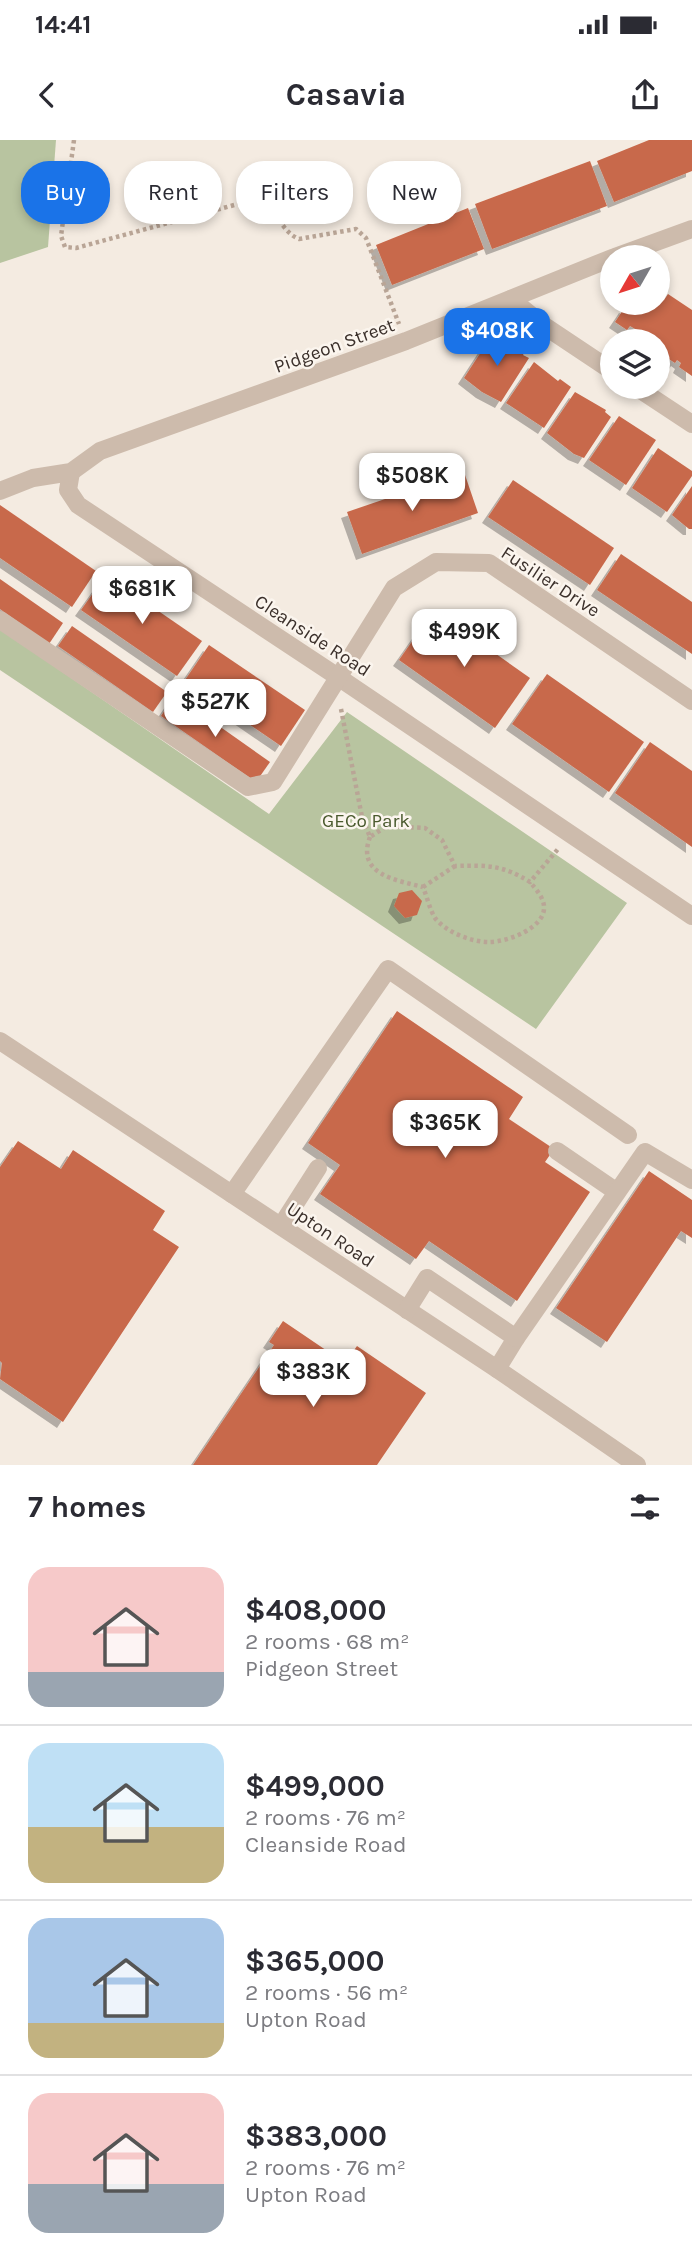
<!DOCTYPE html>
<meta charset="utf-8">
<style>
body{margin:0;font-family:Karla,sans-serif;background:#f7f7f7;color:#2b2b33;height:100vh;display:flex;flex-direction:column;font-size:26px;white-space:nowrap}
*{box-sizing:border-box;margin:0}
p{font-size:23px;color:#7c7c81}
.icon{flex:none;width:38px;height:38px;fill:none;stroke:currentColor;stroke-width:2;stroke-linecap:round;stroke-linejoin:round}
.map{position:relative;height:1325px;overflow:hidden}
.side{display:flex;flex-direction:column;background:#fff;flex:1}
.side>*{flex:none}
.banner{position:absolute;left:21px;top:21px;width:651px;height:63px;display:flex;gap:14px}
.needle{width:46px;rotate:231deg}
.tools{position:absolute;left:600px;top:105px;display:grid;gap:14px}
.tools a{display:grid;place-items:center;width:70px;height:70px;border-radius:50%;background:#fff;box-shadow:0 4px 10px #0003;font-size:35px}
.price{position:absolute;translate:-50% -60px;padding:0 16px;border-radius:14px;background:#fff;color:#222;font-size:23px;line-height:46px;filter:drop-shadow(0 2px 4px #0008)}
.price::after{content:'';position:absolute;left:50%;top:42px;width:21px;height:16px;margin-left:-10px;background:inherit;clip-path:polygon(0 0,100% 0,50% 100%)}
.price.selected{background:#1a73e8;color:#fff}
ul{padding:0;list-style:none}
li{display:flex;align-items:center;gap:21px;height:175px;padding:0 28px}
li+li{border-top:2px solid #e1e1e2}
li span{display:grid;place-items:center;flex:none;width:196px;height:140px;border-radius:21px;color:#555}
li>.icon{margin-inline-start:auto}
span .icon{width:84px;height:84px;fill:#fffc;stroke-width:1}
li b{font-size:30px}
h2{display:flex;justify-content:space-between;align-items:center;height:84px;padding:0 28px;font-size:30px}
.chip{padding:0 24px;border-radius:28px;background:#fff;box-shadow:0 4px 10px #0003;font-size:24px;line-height:63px}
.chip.selected{background:#1a73e8;color:#fff}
.status{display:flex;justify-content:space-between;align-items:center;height:49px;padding:0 35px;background:#fff;direction:ltr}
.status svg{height:19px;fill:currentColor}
header{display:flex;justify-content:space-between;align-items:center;height:91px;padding:0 28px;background:#fff;font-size:32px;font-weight:700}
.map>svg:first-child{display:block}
</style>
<div class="status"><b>14:41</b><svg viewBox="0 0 49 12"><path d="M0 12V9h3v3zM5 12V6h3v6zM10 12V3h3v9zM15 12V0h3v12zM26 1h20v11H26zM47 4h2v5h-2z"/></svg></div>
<header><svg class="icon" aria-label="back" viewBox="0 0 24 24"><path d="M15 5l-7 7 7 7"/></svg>Casavia<svg class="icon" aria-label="share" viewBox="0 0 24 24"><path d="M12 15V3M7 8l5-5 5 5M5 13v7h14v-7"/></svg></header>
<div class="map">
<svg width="692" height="1325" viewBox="0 0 692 1325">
<defs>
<filter id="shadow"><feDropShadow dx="-6" dy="6" stdDeviation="0" flood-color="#0004"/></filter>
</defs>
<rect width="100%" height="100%" fill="#f4ebe1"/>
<!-- green -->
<g fill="#b8c4a0">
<polygon points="0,0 56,0 48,107 0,123"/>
<polygon points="0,489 269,674 347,572 627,763 536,889 0,530"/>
</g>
<!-- building -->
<g fill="#c8694b" filter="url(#shadow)">
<polygon points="649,0 692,0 692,31 614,62 597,21"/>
<polygon points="590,21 607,66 492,109 475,64"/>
<polygon points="468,68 484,109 392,145 376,105"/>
<polygon points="658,145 667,151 662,159 664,160 668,154 692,170 692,236 679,227 681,223 677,220 675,223 661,214 663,211 658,208 658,201 644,201 634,194 637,190 630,186 627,190 615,182 625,167 629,169 631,166 626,163 658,163"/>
<polygon points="494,192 509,206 511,204 524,213 523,215 529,218 501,262 482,252 464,238"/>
<polygon points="534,222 558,241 560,239 571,247 544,288 506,263"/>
<polygon points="575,252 606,270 605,272 611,277 584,318 574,314 547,293"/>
<polygon points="619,276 656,300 626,345 589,320"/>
<polygon points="658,308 692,331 692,336 667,372 632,348"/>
<polygon points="464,332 478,373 362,414 347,372"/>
<polygon points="513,340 614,408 590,445 488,377"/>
<polygon points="692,346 692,389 689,389 672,375"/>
<polygon points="0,365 96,431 72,467 0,418"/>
<polygon points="621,414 692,462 692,514 597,450"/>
<polygon points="106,435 202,501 177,536 81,470"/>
<polygon points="0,439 63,483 49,504 0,469"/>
<polygon points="434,470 530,538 495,588 399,520"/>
<polygon points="72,486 167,552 153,572 58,506"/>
<polygon points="209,505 305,570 281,606 185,540"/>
<polygon points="547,534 644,602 609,652 512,584"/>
<polygon points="175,555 270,622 256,642 161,576"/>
<polygon points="650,602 692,631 692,707 615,653"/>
<polygon points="412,750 422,761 417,775 405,778 394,766 399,753"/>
<polygon points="397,871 523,957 509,979 554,1009 545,1022 590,1052 517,1161 429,1101 416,1119 320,1054 340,1025 308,1003"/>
<polygon points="18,1001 61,1029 73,1010 165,1071 153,1090 179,1107 63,1282 0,1239 2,1223 0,1221 0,1027"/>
<polygon points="649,1031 692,1060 692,1098 681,1091 607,1202 556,1168"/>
<polygon points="283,1181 345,1223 357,1206 426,1253 377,1325 193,1325 274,1205 269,1202"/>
</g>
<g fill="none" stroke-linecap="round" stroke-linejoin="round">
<!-- path -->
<g stroke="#b9a596" stroke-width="4.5" stroke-dasharray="3.5 3.5" stroke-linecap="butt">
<path d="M74,0L61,96L65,107L76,108L249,61C277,60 277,90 299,99L356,89L366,98L399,184"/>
<path d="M341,569L362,677L370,697L387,686L425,688L442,700L455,726C487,725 503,725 530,742L558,709"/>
<path d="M370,697C356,734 395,740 423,747C427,757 430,770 435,778C446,792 471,802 489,802C507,802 546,788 544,766C543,757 536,749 530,742"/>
<polyline points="423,747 455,726"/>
</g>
<!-- minor -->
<g stroke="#cdbbac" stroke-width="18">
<polyline points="615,117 692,89"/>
<polyline points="511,159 543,185 612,231"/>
<polyline points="636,247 692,284"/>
<polyline points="71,332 68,350 78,365 338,537 692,776"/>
<polyline points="0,351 33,338 71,332 100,311 406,201 612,118"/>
<polyline points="0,480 248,647 273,642 394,448 436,422 489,423 692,561"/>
<polyline points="0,901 497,1229 637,1325"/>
<polyline points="557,1011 617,1052"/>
<polyline points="232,1054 388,829 628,995"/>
<polyline points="281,1086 318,1028"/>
<polyline points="407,1170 427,1138 516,1198 497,1229"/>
<polyline points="516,1198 645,1012 692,1040"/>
</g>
</g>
<g text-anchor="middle" stroke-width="5" stroke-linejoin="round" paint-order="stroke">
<!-- street labels -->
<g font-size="19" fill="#3b302b" stroke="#fbf5ee">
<text transform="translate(334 205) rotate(-20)" y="7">Pidgeon Street</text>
<text transform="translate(551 441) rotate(33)" y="7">Fusilier Drive</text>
<text transform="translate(313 495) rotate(33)" y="7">Cleanside Road</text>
<text transform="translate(331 1094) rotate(34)" y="7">Upton Road</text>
</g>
<!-- park labels -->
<g font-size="19" fill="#4a5a2e" stroke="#fbf5ee">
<text x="366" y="687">GECo Park</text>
</g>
</g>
</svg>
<div class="tools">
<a><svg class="needle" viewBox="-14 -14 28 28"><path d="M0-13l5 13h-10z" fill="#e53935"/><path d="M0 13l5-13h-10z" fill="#7c7c81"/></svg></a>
<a><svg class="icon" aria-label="layers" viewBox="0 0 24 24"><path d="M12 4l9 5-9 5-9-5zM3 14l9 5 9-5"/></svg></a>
</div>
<b class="price selected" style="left:497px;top:228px">$408K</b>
<b class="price" style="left:412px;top:373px">$508K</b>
<b class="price" style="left:142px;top:486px">$681K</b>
<b class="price" style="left:464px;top:529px">$499K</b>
<b class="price" style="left:215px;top:599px">$527K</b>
<b class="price" style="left:445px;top:1020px">$365K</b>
<b class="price" style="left:313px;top:1269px">$383K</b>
<div class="banner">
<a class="chip selected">Buy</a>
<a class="chip">Rent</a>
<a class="chip">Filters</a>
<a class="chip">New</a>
</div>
</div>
<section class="side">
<h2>7 homes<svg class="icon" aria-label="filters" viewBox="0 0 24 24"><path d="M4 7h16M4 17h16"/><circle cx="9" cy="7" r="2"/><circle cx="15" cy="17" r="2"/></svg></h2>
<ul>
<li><span style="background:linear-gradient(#f6c9c9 75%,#9aa5b1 0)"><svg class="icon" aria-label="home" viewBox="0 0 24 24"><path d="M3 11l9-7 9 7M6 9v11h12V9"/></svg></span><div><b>$408,000</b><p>2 rooms · 68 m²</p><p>Pidgeon Street</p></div></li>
<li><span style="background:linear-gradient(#bfe0f5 60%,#c2b280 0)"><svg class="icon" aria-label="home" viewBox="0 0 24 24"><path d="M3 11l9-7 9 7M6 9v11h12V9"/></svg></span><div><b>$499,000</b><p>2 rooms · 76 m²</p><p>Cleanside Road</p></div></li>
<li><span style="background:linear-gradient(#a9c7e8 75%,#c2b280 0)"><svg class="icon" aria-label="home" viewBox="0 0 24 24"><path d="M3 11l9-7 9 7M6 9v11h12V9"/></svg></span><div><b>$365,000</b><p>2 rooms · 56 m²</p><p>Upton Road</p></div></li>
<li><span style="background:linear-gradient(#f6c9c9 65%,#9aa5b1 0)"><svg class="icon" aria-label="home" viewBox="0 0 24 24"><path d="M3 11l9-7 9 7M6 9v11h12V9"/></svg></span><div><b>$383,000</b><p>2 rooms · 76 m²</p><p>Upton Road</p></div></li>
</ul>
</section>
